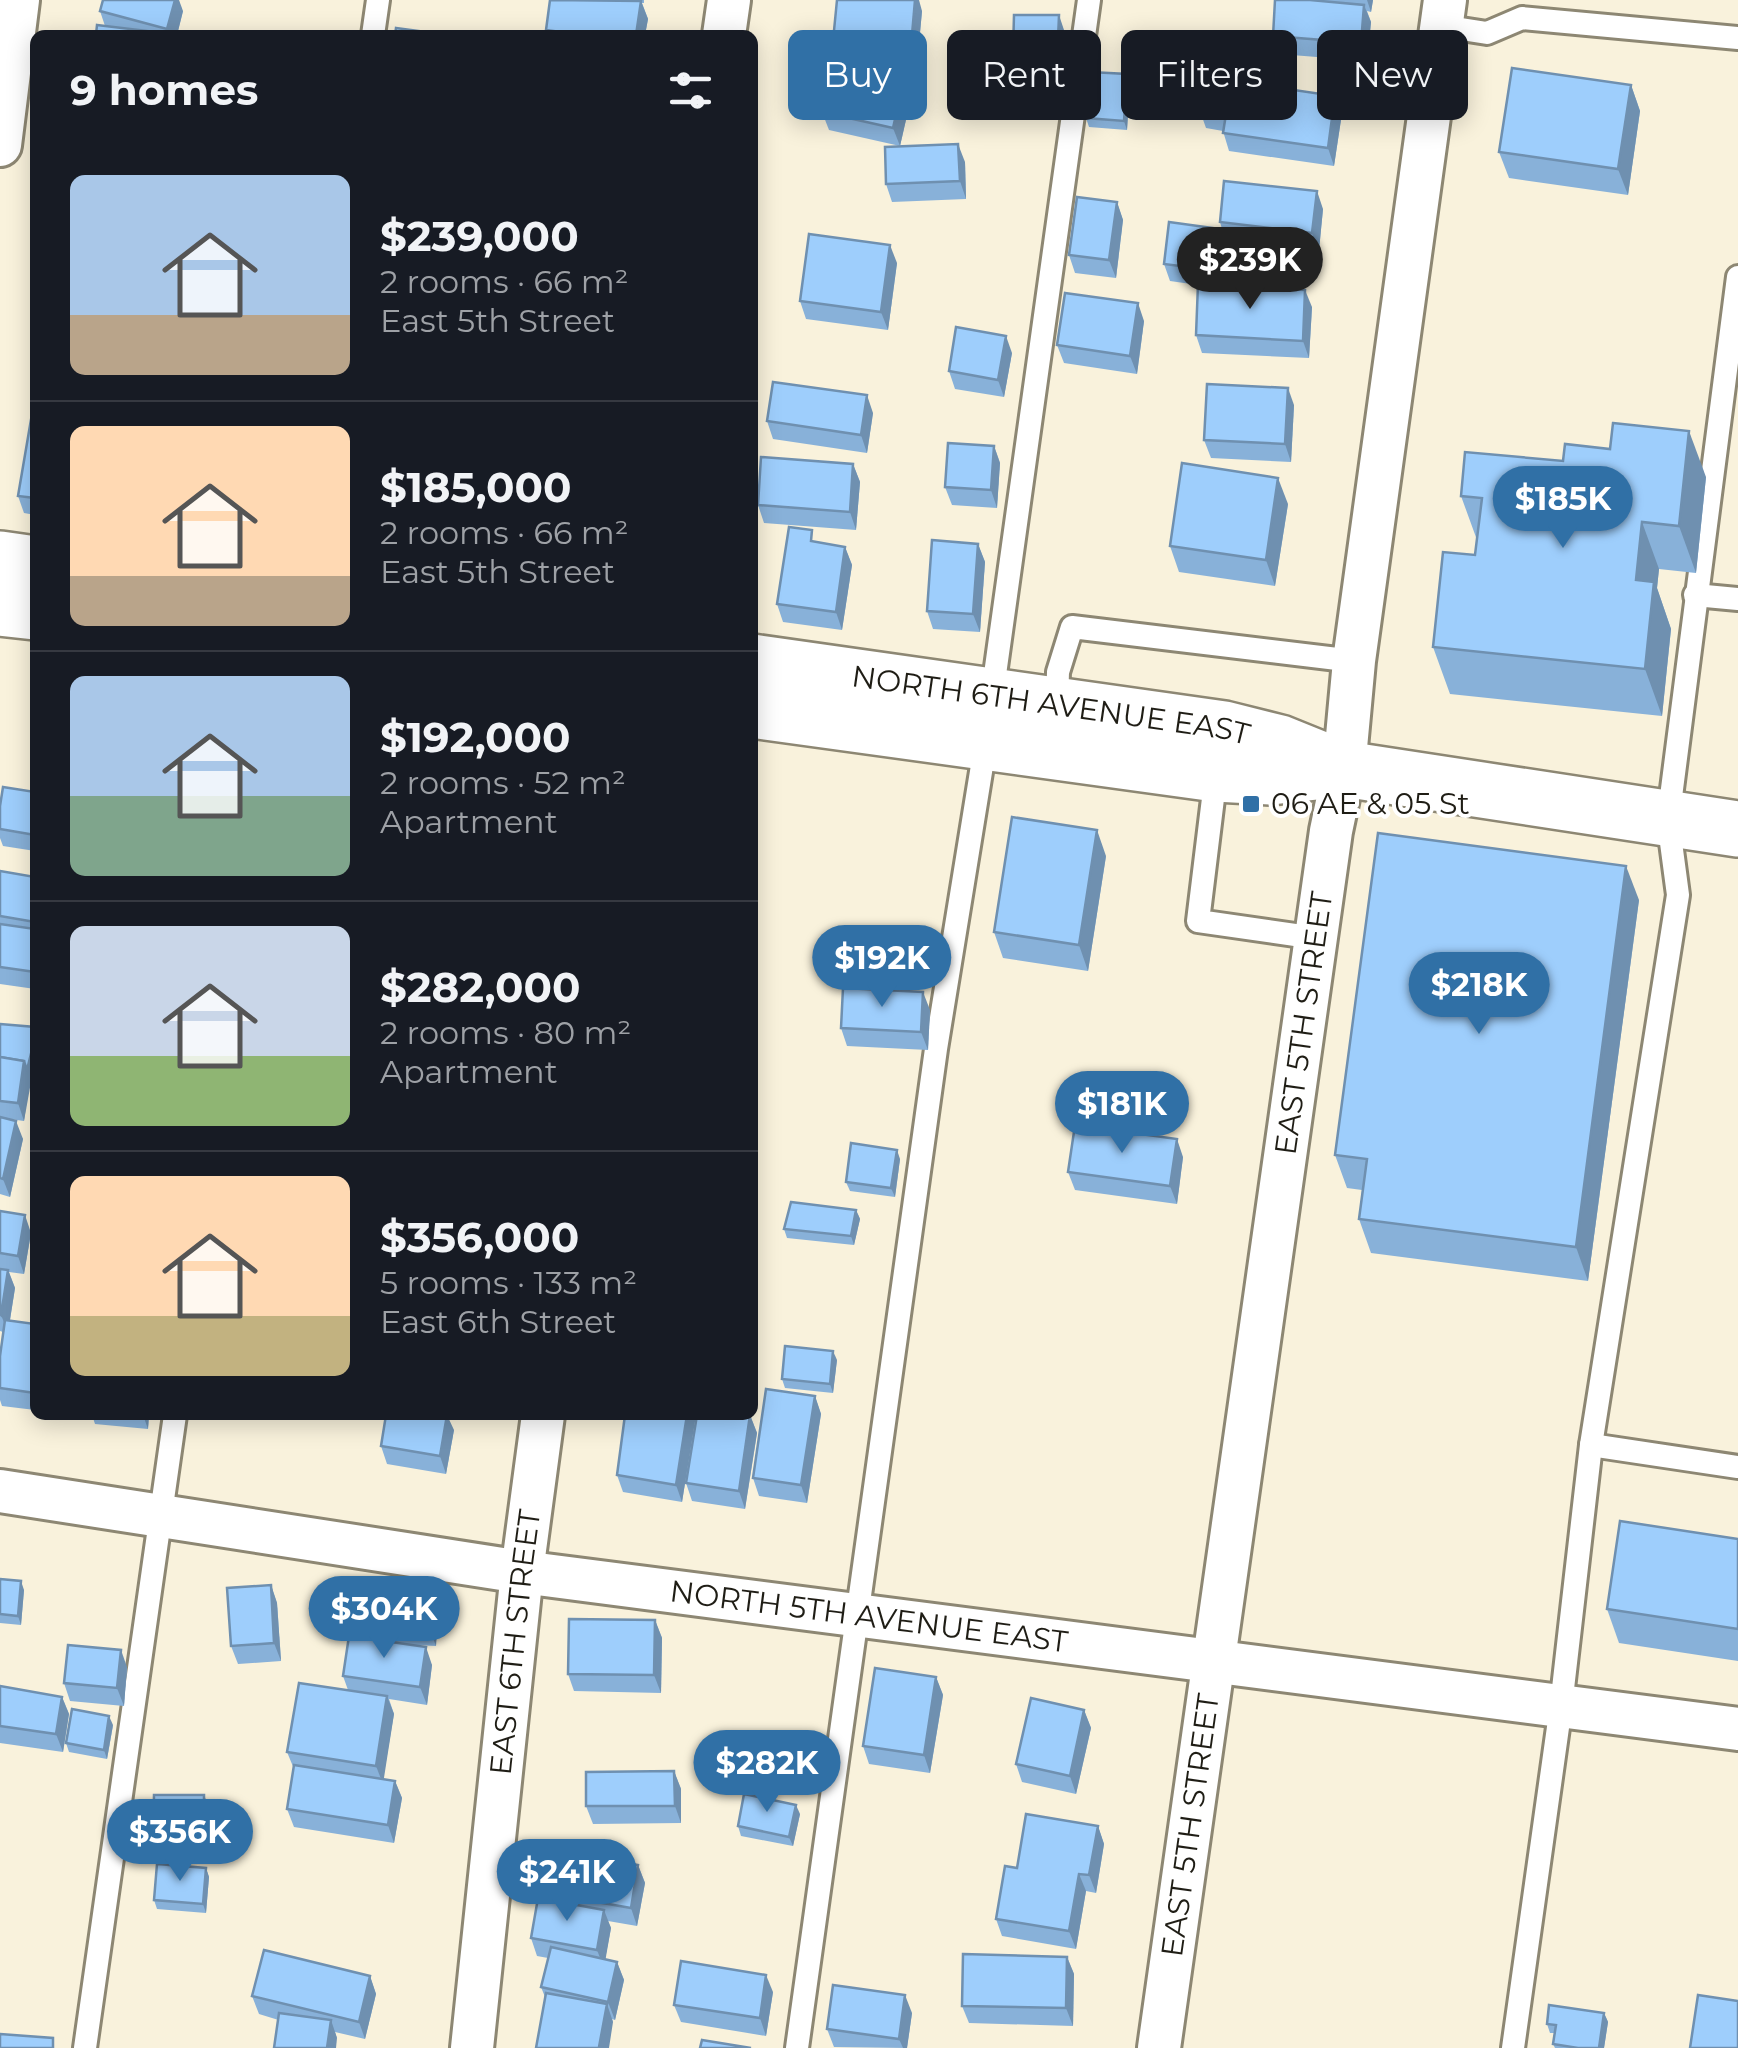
<!DOCTYPE html>
<meta charset="utf-8">
<style>
body{margin:0;font-family:Montserrat,sans-serif;background:#242831;color:#f1f3f6;height:100vh;display:flex;flex-direction:column;font-size:38px;white-space:nowrap}
*{box-sizing:border-box;margin:0}
p{font-size:32px;color:#9ea1a6}
.icon{flex:none;width:55px;height:55px;fill:none;stroke:currentColor;stroke-width:2;stroke-linecap:round;stroke-linejoin:round}
.map{position:relative;flex:1;overflow:hidden}
.drawer{position:absolute;left:30px;top:30px;width:728px;height:1390px;display:flex;flex-direction:column;background:#171b24;border-radius:15px;box-shadow:0 5px 25px #0003}
.drawer>*{flex:none}
.top-card{position:absolute;left:788px;top:30px;width:800px;height:90px;display:flex;gap:20px}
.price{position:absolute;translate:-50% -85px;padding:0 22px;border-radius:35px;background:#3070a6;color:#fff;font-size:32px;line-height:65px;filter:drop-shadow(0 2px 5px #0008)}
.price::after{content:'';position:absolute;left:50%;top:60px;width:30px;height:22px;margin-left:-15px;background:inherit;clip-path:polygon(0 0,100% 0,50% 100%)}
.price.selected{background:#222;color:#fff}
ul{padding:0;list-style:none}
li{display:flex;align-items:center;gap:30px;height:250px;padding:0 40px}
li+li{border-top:2px solid #363941}
li span{display:grid;place-items:center;flex:none;width:280px;height:200px;border-radius:15px;color:#555}
li>.icon{margin-inline-start:auto}
span .icon{width:120px;height:120px;fill:#fffc;stroke-width:1}
li b{font-size:42px}
h2{display:flex;justify-content:space-between;align-items:center;height:120px;padding:0 40px;font-size:42px}
.pill{padding:0 35px;border-radius:15px;background:#171b24;box-shadow:0 5px 25px #0003;font-size:35px;line-height:90px}
.pill.selected{background:#3070a6;color:#fff}
.map>svg:first-child{display:block}
</style>
<div class="map">
<svg width="1738" height="2048" viewBox="0 0 1738 2048">
<rect width="100%" height="100%" fill="#f9f2dc"/>
<g fill="none" stroke-linecap="round" stroke-linejoin="round">
<!-- lane casing -->
<g stroke="#8d8773" stroke-width="28">
<g id="lane">
<polyline points="1442,26 1487,33 1522,18 1738,38"/>
<polyline points="373,35 378,0"/>
<polyline points="1695,595 1738,599"/>
<polyline points="992,696 1089,0"/>
<polyline points="1057,703 1058,672 1072,627 1354,661"/>
<polyline points="1216,774 1198,921 1316,938"/>
<polyline points="1591,1445 1738,1467"/>
<polyline points="85,2048 175,1415"/>
<polyline points="797,2048 936,1049 986,741"/>
<polyline points="1513,2048 1561,1706 1591,1445 1678,895 1668,820 1738,277"/>
</g>
</g>
<!-- street casing -->
<g stroke="#8d8773" stroke-width="48">
<g id="street">
<polyline points="724,35 729,0"/>
<polyline points="0,145 18,0"/>
<path id="s1" d="M0,1491L522,1572L1738,1729"/>
<path id="s2" d="M472,2048L522,1572L543,1415"/>
<path id="s3" d="M1159,2048L1331,831L1344,769L1354,661L1445,0"/>
</g>
</g>
<!-- secondary casing -->
<g stroke="#8d8773" stroke-width="60">
<g id="secondary">
<polyline points="0,559 35,564"/>
<polyline points="0,608 35,612"/>
<path id="s4" d="M752,662L1224,729L1280,743L1327,762"/>
<polyline points="752,710 1216,774 1271,777 1344,769 1738,829"/>
</g>
</g>
<!-- lane -->
<use href="#lane" stroke="#fff" stroke-width="22"/>
<!-- street -->
<use href="#street" stroke="#fff" stroke-width="42"/>
<!-- secondary -->
<use href="#secondary" stroke="#fff" stroke-width="55"/>
</g>
<!-- wall -->
<g fill="#88b1d9">
<polygon points="550,0 644,0 644,3 642,3 648,19 645,35 548,35 546,30"/>
<polygon points="1275,0 1373,0 1371,12 1367,11 1371,22 1367,61 1279,54 1273,36"/>
<polygon points="100,11 183,11 177,35 105,26"/>
<polygon points="922,11 916,76 839,69 832,51"/>
<polygon points="1065,33 1063,107 1019,106 1012,88"/>
<polygon points="1130,83 1127,130 1089,127 1086,118"/>
<polygon points="1631,85 1640,111 1628,195 1509,178 1499,152"/>
<polygon points="901,93 908,111 900,146 829,130 822,112"/>
<polygon points="1200,111 1342,113 1334,166 1229,151 1223,131 1206,128"/>
<polygon points="965,162 966,199 892,202 886,184"/>
<polygon points="1117,202 1123,220 1116,278 1075,273 1069,255"/>
<polygon points="1323,209 1319,250 1267,245 1270,253 1265,288 1312,307 1309,358 1202,353 1196,335 1198,285 1170,281 1164,264 1222,229 1220,222"/>
<polygon points="897,263 888,330 806,319 800,301"/>
<polygon points="1144,321 1137,374 1064,363 1057,345"/>
<polygon points="1012,353 1004,397 955,389 949,371"/>
<polygon points="35,402 35,515 24,513 18,496"/>
<polygon points="1294,405 1291,462 1211,458 1204,440"/>
<polygon points="873,413 867,453 773,439 767,421"/>
<polygon points="994,446 1000,463 997,508 952,505 945,487"/>
<polygon points="853,464 860,482 856,530 764,523 758,505"/>
<polygon points="1706,477 1696,573 1659,569 1657,588 1671,629 1662,716 1450,694 1433,647 1475,555 1477,540 1461,496"/>
<polygon points="1288,504 1275,586 1179,572 1170,546"/>
<polygon points="816,542 845,547 852,565 842,630 783,622 777,604"/>
<polygon points="978,544 985,562 980,632 933,629 927,611"/>
<polygon points="35,792 35,851 3,846 0,838 0,806"/>
<polygon points="1106,856 1088,971 1003,958 994,932"/>
<polygon points="0,871 35,877 35,989 0,984"/>
<polygon points="1639,900 1588,1281 1371,1253 1359,1219 1362,1190 1347,1188 1335,1155"/>
<polygon points="930,1010 928,1050 847,1046 841,1028"/>
<polygon points="0,1024 30,1079 24,1121 3,1118 23,1139 10,1197 0,1194"/>
<polygon points="1183,1157 1177,1204 1075,1190 1068,1172"/>
<polygon points="900,1159 895,1197 850,1191 846,1182"/>
<polygon points="856,1210 860,1219 854,1245 787,1238 784,1229"/>
<polygon points="0,1211 31,1233 24,1274 9,1272 15,1288 10,1320 35,1324 35,1410 2,1406 0,1400 0,1356 3,1332 0,1331"/>
<polygon points="837,1360 833,1393 785,1388 782,1379"/>
<polygon points="815,1396 821,1414 807,1503 759,1496 753,1478"/>
<polygon points="92,1415 149,1415 148,1429 95,1424"/>
<polygon points="696,1415 682,1502 623,1492 617,1475"/>
<polygon points="750,1415 757,1433 745,1509 692,1501 686,1483"/>
<polygon points="454,1430 446,1474 387,1464 381,1446"/>
<polygon points="1738,1539 1738,1661 1619,1643 1607,1609"/>
<polygon points="0,1579 24,1590 21,1625 0,1623"/>
<polygon points="271,1585 277,1603 281,1661 238,1664 231,1646"/>
<polygon points="431,1588 438,1606 436,1646 415,1645 432,1665 427,1705 389,1699 394,1714 383,1779 395,1781 402,1798 394,1843 294,1827 287,1809 294,1769 287,1752 348,1690 343,1676 354,1637 350,1625"/>
<polygon points="655,1620 662,1638 661,1693 574,1691 568,1674"/>
<polygon points="127,1667 124,1706 70,1701 64,1683"/>
<polygon points="936,1677 943,1695 930,1773 869,1764 863,1746"/>
<polygon points="0,1686 62,1697 69,1714 63,1752 0,1743"/>
<polygon points="1084,1710 1091,1728 1076,1794 1022,1782 1016,1764"/>
<polygon points="113,1725 107,1759 69,1752 66,1743"/>
<polygon points="674,1771 681,1789 681,1823 593,1824 586,1806"/>
<polygon points="211,1813 210,1863 159,1862 153,1844"/>
<polygon points="800,1814 793,1846 741,1836 738,1826"/>
<polygon points="1098,1826 1104,1844 1096,1893 1086,1891 1076,1949 1002,1936 996,1919 1017,1868"/>
<polygon points="638,1865 645,1883 637,1926 608,1921 611,1928 605,1959 617,1962 624,1980 615,2020 612,2019 613,2022 545,1997 541,1987 548,1958 537,1956 531,1938 560,1902 557,1895"/>
<polygon points="206,1868 209,1877 206,1913 157,1909 154,1900"/>
<polygon points="1067,1957 1074,1974 1073,2026 969,2023 962,2006"/>
<polygon points="370,1976 376,1994 365,2039 335,2032 337,2038 259,2014 252,1996"/>
<polygon points="773,1992 766,2036 681,2022 674,2005"/>
<polygon points="912,2013 907,2048 834,2047 827,2029"/>
<polygon points="1604,2013 1608,2022 1604,2048 1555,2048 1553,2044 1555,2033 1550,2033 1547,2024"/>
</g>
<!-- shaded-wall -->
<g fill="#6f90b0">
<polygon points="175,0 179,0 183,11 177,35 170,35 167,29"/>
<polygon points="915,0 919,0 922,11 916,76 910,58"/>
<polygon points="1367,0 1373,0 1371,12"/>
<polygon points="641,1 648,19 645,35 636,35"/>
<polygon points="1364,5 1371,22 1367,61 1361,43"/>
<polygon points="1059,15 1065,33 1063,107 1056,89"/>
<polygon points="1127,74 1130,83 1127,130 1124,121"/>
<polygon points="1631,85 1640,111 1628,195 1618,169"/>
<polygon points="901,93 908,111 900,146 893,128"/>
<polygon points="1335,96 1342,113 1334,166 1328,148"/>
<polygon points="958,144 965,162 966,199 960,181"/>
<polygon points="1317,191 1323,209 1319,250 1312,233"/>
<polygon points="1117,202 1123,220 1116,278 1109,260"/>
<polygon points="1264,235 1270,253 1264,294 1258,276"/>
<polygon points="890,245 897,263 888,330 881,312"/>
<polygon points="1305,290 1312,307 1309,358 1303,341"/>
<polygon points="1138,303 1144,321 1137,374 1130,356"/>
<polygon points="1006,336 1012,353 1004,397 998,380"/>
<polygon points="1288,388 1294,405 1291,462 1285,444"/>
<polygon points="867,395 873,413 867,453 861,435"/>
<polygon points="1689,431 1706,477 1696,573 1679,526"/>
<polygon points="994,446 1000,463 997,508 991,490"/>
<polygon points="853,464 860,482 856,530 850,512"/>
<polygon points="1278,478 1288,504 1275,586 1266,560"/>
<polygon points="1642,522 1659,569 1657,588 1671,629 1662,716 1645,669 1636,580"/>
<polygon points="978,544 985,562 980,632 973,614"/>
<polygon points="845,547 852,565 842,630 836,612"/>
<polygon points="1097,830 1106,856 1088,971 1079,945"/>
<polygon points="1626,866 1639,900 1588,1281 1576,1247"/>
<polygon points="923,992 930,1010 928,1050 921,1032"/>
<polygon points="35,1037 35,1060 24,1121 18,1103 24,1061"/>
<polygon points="16,1121 23,1139 10,1197 3,1179"/>
<polygon points="1177,1139 1183,1157 1177,1204 1170,1186"/>
<polygon points="897,1150 900,1159 895,1197 891,1188"/>
<polygon points="856,1210 860,1219 854,1245 851,1236"/>
<polygon points="25,1215 31,1233 24,1274 18,1256"/>
<polygon points="8,1270 15,1288 8,1332 1,1315"/>
<polygon points="833,1351 837,1360 833,1393 830,1384"/>
<polygon points="815,1396 821,1414 807,1503 801,1485"/>
<polygon points="143,1415 149,1415 148,1429"/>
<polygon points="447,1415 454,1430 446,1474 440,1456"/>
<polygon points="687,1415 696,1415 682,1502 676,1485"/>
<polygon points="750,1415 757,1433 745,1509 739,1491"/>
<polygon points="21,1581 24,1590 21,1625 18,1616"/>
<polygon points="271,1585 277,1603 281,1661 274,1643"/>
<polygon points="431,1588 438,1606 436,1646 429,1628"/>
<polygon points="655,1620 662,1638 661,1693 654,1675"/>
<polygon points="426,1647 432,1665 427,1705 420,1687"/>
<polygon points="121,1650 127,1667 124,1706 117,1688"/>
<polygon points="936,1677 943,1695 930,1773 924,1755"/>
<polygon points="387,1696 394,1714 383,1784 376,1766"/>
<polygon points="62,1697 69,1714 63,1752 56,1734"/>
<polygon points="1084,1710 1091,1728 1076,1794 1070,1776"/>
<polygon points="109,1716 113,1725 107,1759 104,1750"/>
<polygon points="674,1771 681,1789 681,1823 675,1806"/>
<polygon points="395,1781 402,1798 394,1843 388,1825"/>
<polygon points="204,1795 211,1813 210,1863 204,1845"/>
<polygon points="796,1805 800,1814 793,1846 789,1837"/>
<polygon points="1098,1826 1104,1844 1096,1893 1089,1875"/>
<polygon points="638,1865 645,1883 637,1926 631,1908"/>
<polygon points="206,1868 209,1877 206,1913 203,1904"/>
<polygon points="1079,1874 1086,1891 1076,1949 1069,1931"/>
<polygon points="604,1910 611,1928 604,1968 597,1950"/>
<polygon points="1067,1957 1074,1974 1073,2026 1066,2008"/>
<polygon points="617,1962 624,1980 615,2020 608,2002"/>
<polygon points="766,1975 773,1992 766,2036 760,2018"/>
<polygon points="370,1976 376,1994 365,2039 359,2022"/>
<polygon points="905,1995 912,2013 907,2048 903,2048 899,2039"/>
<polygon points="607,2004 613,2022 609,2048 599,2048"/>
<polygon points="1604,2013 1608,2022 1604,2048 1599,2048"/>
<polygon points="331,2020 337,2038 336,2048 327,2048"/>
</g>
<!-- building -->
<g fill="#9ecefc" stroke="#6f90b0" stroke-width="2.5">
<polygon points="103,0 175,0 167,29 100,11"/>
<polygon points="550,0 641,1 636,35 583,35 546,30"/>
<polygon points="837,0 915,0 910,58 832,51"/>
<polygon points="1275,0 1310,0 1364,5 1361,43 1273,36"/>
<polygon points="1014,15 1059,15 1056,89 1012,88"/>
<polygon points="97,25 180,35 96,35"/>
<polygon points="396,28 434,33 434,35 395,35"/>
<polygon points="1512,68 1631,85 1618,169 1499,152"/>
<polygon points="1090,72 1127,74 1124,121 1086,118"/>
<polygon points="830,77 901,93 893,128 822,112"/>
<polygon points="1204,77 1335,96 1328,148 1223,133 1226,114 1200,111"/>
<polygon points="958,144 960,181 886,184 885,147"/>
<polygon points="1224,181 1317,191 1312,233 1220,222"/>
<polygon points="1077,197 1117,202 1109,260 1069,255"/>
<polygon points="1169,222 1264,235 1258,276 1164,264"/>
<polygon points="809,234 890,245 881,312 800,301"/>
<polygon points="1198,284 1305,290 1303,341 1196,335"/>
<polygon points="1065,293 1138,303 1130,356 1057,345"/>
<polygon points="956,327 1006,336 998,380 949,371"/>
<polygon points="773,382 867,395 861,435 767,421"/>
<polygon points="1207,384 1288,388 1285,444 1204,440"/>
<polygon points="34,402 35,402 35,498 18,496"/>
<polygon points="1613,423 1689,431 1679,526 1642,522 1636,580 1654,582 1645,669 1433,647 1443,552 1475,555 1482,498 1461,496 1465,452 1563,461 1565,444 1610,449"/>
<polygon points="948,443 994,446 991,490 945,487"/>
<polygon points="761,457 853,464 850,512 758,505"/>
<polygon points="1182,463 1278,478 1266,560 1170,546"/>
<polygon points="789,527 812,530 811,541 845,547 836,612 777,604"/>
<polygon points="932,540 978,544 973,614 927,611"/>
<polygon points="3,787 35,792 35,835 0,829 0,806"/>
<polygon points="1012,817 1097,830 1079,945 994,932"/>
<polygon points="1378,833 1626,866 1576,1247 1359,1219 1367,1159 1335,1155"/>
<polygon points="0,871 35,877 35,922 0,916"/>
<polygon points="0,924 35,929 35,972 0,967"/>
<polygon points="843,988 923,992 921,1032 841,1028"/>
<polygon points="0,1024 35,1027 35,1037 27,1070 24,1061 0,1057"/>
<polygon points="0,1057 24,1061 18,1103 0,1101"/>
<polygon points="0,1117 16,1121 3,1179 0,1178"/>
<polygon points="1075,1125 1177,1139 1170,1186 1068,1172"/>
<polygon points="851,1143 897,1150 891,1188 846,1182"/>
<polygon points="791,1202 856,1210 851,1236 784,1229"/>
<polygon points="0,1211 25,1215 18,1256 0,1253"/>
<polygon points="0,1269 8,1270 1,1315 0,1314"/>
<polygon points="5,1320 35,1324 35,1393 0,1388 0,1356"/>
<polygon points="785,1346 833,1351 830,1384 782,1379"/>
<polygon points="766,1389 815,1396 801,1485 753,1478"/>
<polygon points="386,1415 447,1415 440,1456 381,1446"/>
<polygon points="625,1415 687,1415 676,1485 617,1475"/>
<polygon points="697,1415 750,1415 739,1491 686,1483"/>
<polygon points="1620,1521 1738,1539 1738,1629 1607,1609"/>
<polygon points="0,1579 21,1581 18,1616 0,1614"/>
<polygon points="352,1584 431,1588 429,1628 350,1625"/>
<polygon points="271,1585 274,1643 231,1646 227,1588"/>
<polygon points="569,1619 655,1620 654,1675 568,1674"/>
<polygon points="349,1636 426,1647 420,1687 343,1676"/>
<polygon points="68,1645 121,1650 117,1688 64,1683"/>
<polygon points="875,1668 936,1677 924,1755 863,1746"/>
<polygon points="299,1683 387,1696 376,1766 287,1752"/>
<polygon points="0,1686 62,1697 56,1734 0,1726"/>
<polygon points="1031,1698 1084,1710 1070,1776 1016,1764"/>
<polygon points="72,1709 109,1716 104,1750 66,1743"/>
<polygon points="294,1765 395,1781 388,1825 287,1809"/>
<polygon points="674,1771 675,1806 586,1806 586,1772"/>
<polygon points="744,1794 796,1805 789,1837 738,1826"/>
<polygon points="154,1795 204,1795 204,1845 153,1844"/>
<polygon points="1026,1814 1098,1826 1089,1875 1079,1874 1069,1931 996,1919 1005,1866 1017,1868"/>
<polygon points="565,1852 638,1865 631,1908 557,1895"/>
<polygon points="157,1864 206,1868 203,1904 154,1900"/>
<polygon points="538,1898 604,1910 597,1950 531,1938"/>
<polygon points="551,1947 617,1962 608,2002 541,1987"/>
<polygon points="264,1950 370,1976 359,2022 252,1996"/>
<polygon points="963,1954 1067,1957 1066,2008 962,2006"/>
<polygon points="681,1961 766,1975 760,2018 674,2005"/>
<polygon points="833,1985 905,1995 899,2039 827,2029"/>
<polygon points="546,1993 607,2004 599,2047 605,2048 536,2048"/>
<polygon points="1698,1995 1738,2001 1738,2048 1690,2048"/>
<polygon points="1549,2005 1604,2013 1599,2048 1578,2048 1553,2044 1556,2025 1547,2024"/>
<polygon points="279,2013 331,2020 327,2048 274,2048"/>
<polygon points="0,2034 53,2038 53,2048 0,2048"/>
<polygon points="702,2040 751,2048 700,2048"/>
</g>
<!-- markers -->
<rect fill="#3070a6" stroke="#fff" stroke-width="4" x="1241" y="794" width="20" height="20" rx="5"/>
<g text-anchor="middle" stroke-width="8" stroke-linejoin="round" paint-order="stroke">
<!-- street labels -->
<g font-size="30" fill="#1f1d15" stroke="#fff">
<text dy="10" stroke="none"><textPath href="#s4" startOffset="302">NORTH 6TH AVENUE EAST</textPath></text>
<text dy="10" stroke="none"><textPath href="#s3" startOffset="1035">EAST 5TH STREET</textPath></text>
<text dy="10" stroke="none"><textPath href="#s1" startOffset="878">NORTH 5TH AVENUE EAST</textPath></text>
<text dy="10" stroke="none"><textPath href="#s2" startOffset="408">EAST 6TH STREET</textPath></text>
<text dy="10" stroke="none"><textPath href="#s3" startOffset="225">EAST 5TH STREET</textPath></text>
</g>
<!-- poi labels -->
<g font-size="30" fill="#1f1d15" stroke="#fff" text-anchor="start">
<text x="1271" y="814">06 AE &amp; 05 St</text>
</g>
</g>
</svg>
<b class="price selected" style="left:1250px;top:312px">$239K</b>
<b class="price" style="left:1563px;top:551px">$185K</b>
<b class="price" style="left:882px;top:1010px">$192K</b>
<b class="price" style="left:1479px;top:1037px">$218K</b>
<b class="price" style="left:1122px;top:1156px">$181K</b>
<b class="price" style="left:384px;top:1661px">$304K</b>
<b class="price" style="left:767px;top:1815px">$282K</b>
<b class="price" style="left:180px;top:1884px">$356K</b>
<b class="price" style="left:567px;top:1924px">$241K</b>
<div class="top-card">
<a class="pill selected">Buy</a>
<a class="pill">Rent</a>
<a class="pill">Filters</a>
<a class="pill">New</a>
</div>
<section class="drawer">
<h2>9 homes<svg class="icon" aria-label="filters" viewBox="0 0 24 24"><path d="M4 7h16M4 17h16"/><circle cx="9" cy="7" r="2"/><circle cx="15" cy="17" r="2"/></svg></h2>
<ul>
<li><span style="background:linear-gradient(#a9c7e8 70%,#b9a48a 0)"><svg class="icon" aria-label="home" viewBox="0 0 24 24"><path d="M3 11l9-7 9 7M6 9v11h12V9"/></svg></span><div><b>$239,000</b><p>2 rooms · 66 m²</p><p>East 5th Street</p></div></li>
<li><span style="background:linear-gradient(#ffd9b3 75%,#b9a48a 0)"><svg class="icon" aria-label="home" viewBox="0 0 24 24"><path d="M3 11l9-7 9 7M6 9v11h12V9"/></svg></span><div><b>$185,000</b><p>2 rooms · 66 m²</p><p>East 5th Street</p></div></li>
<li><span style="background:linear-gradient(#a9c7e8 60%,#7fa58c 0)"><svg class="icon" aria-label="home" viewBox="0 0 24 24"><path d="M3 11l9-7 9 7M6 9v11h12V9"/></svg></span><div><b>$192,000</b><p>2 rooms · 52 m²</p><p>Apartment</p></div></li>
<li><span style="background:linear-gradient(#c9d6e8 65%,#8fb573 0)"><svg class="icon" aria-label="home" viewBox="0 0 24 24"><path d="M3 11l9-7 9 7M6 9v11h12V9"/></svg></span><div><b>$282,000</b><p>2 rooms · 80 m²</p><p>Apartment</p></div></li>
<li><span style="background:linear-gradient(#ffd9b3 70%,#c2b280 0)"><svg class="icon" aria-label="home" viewBox="0 0 24 24"><path d="M3 11l9-7 9 7M6 9v11h12V9"/></svg></span><div><b>$356,000</b><p>5 rooms · 133 m²</p><p>East 6th Street</p></div></li>
</ul>
</section>
</div>
